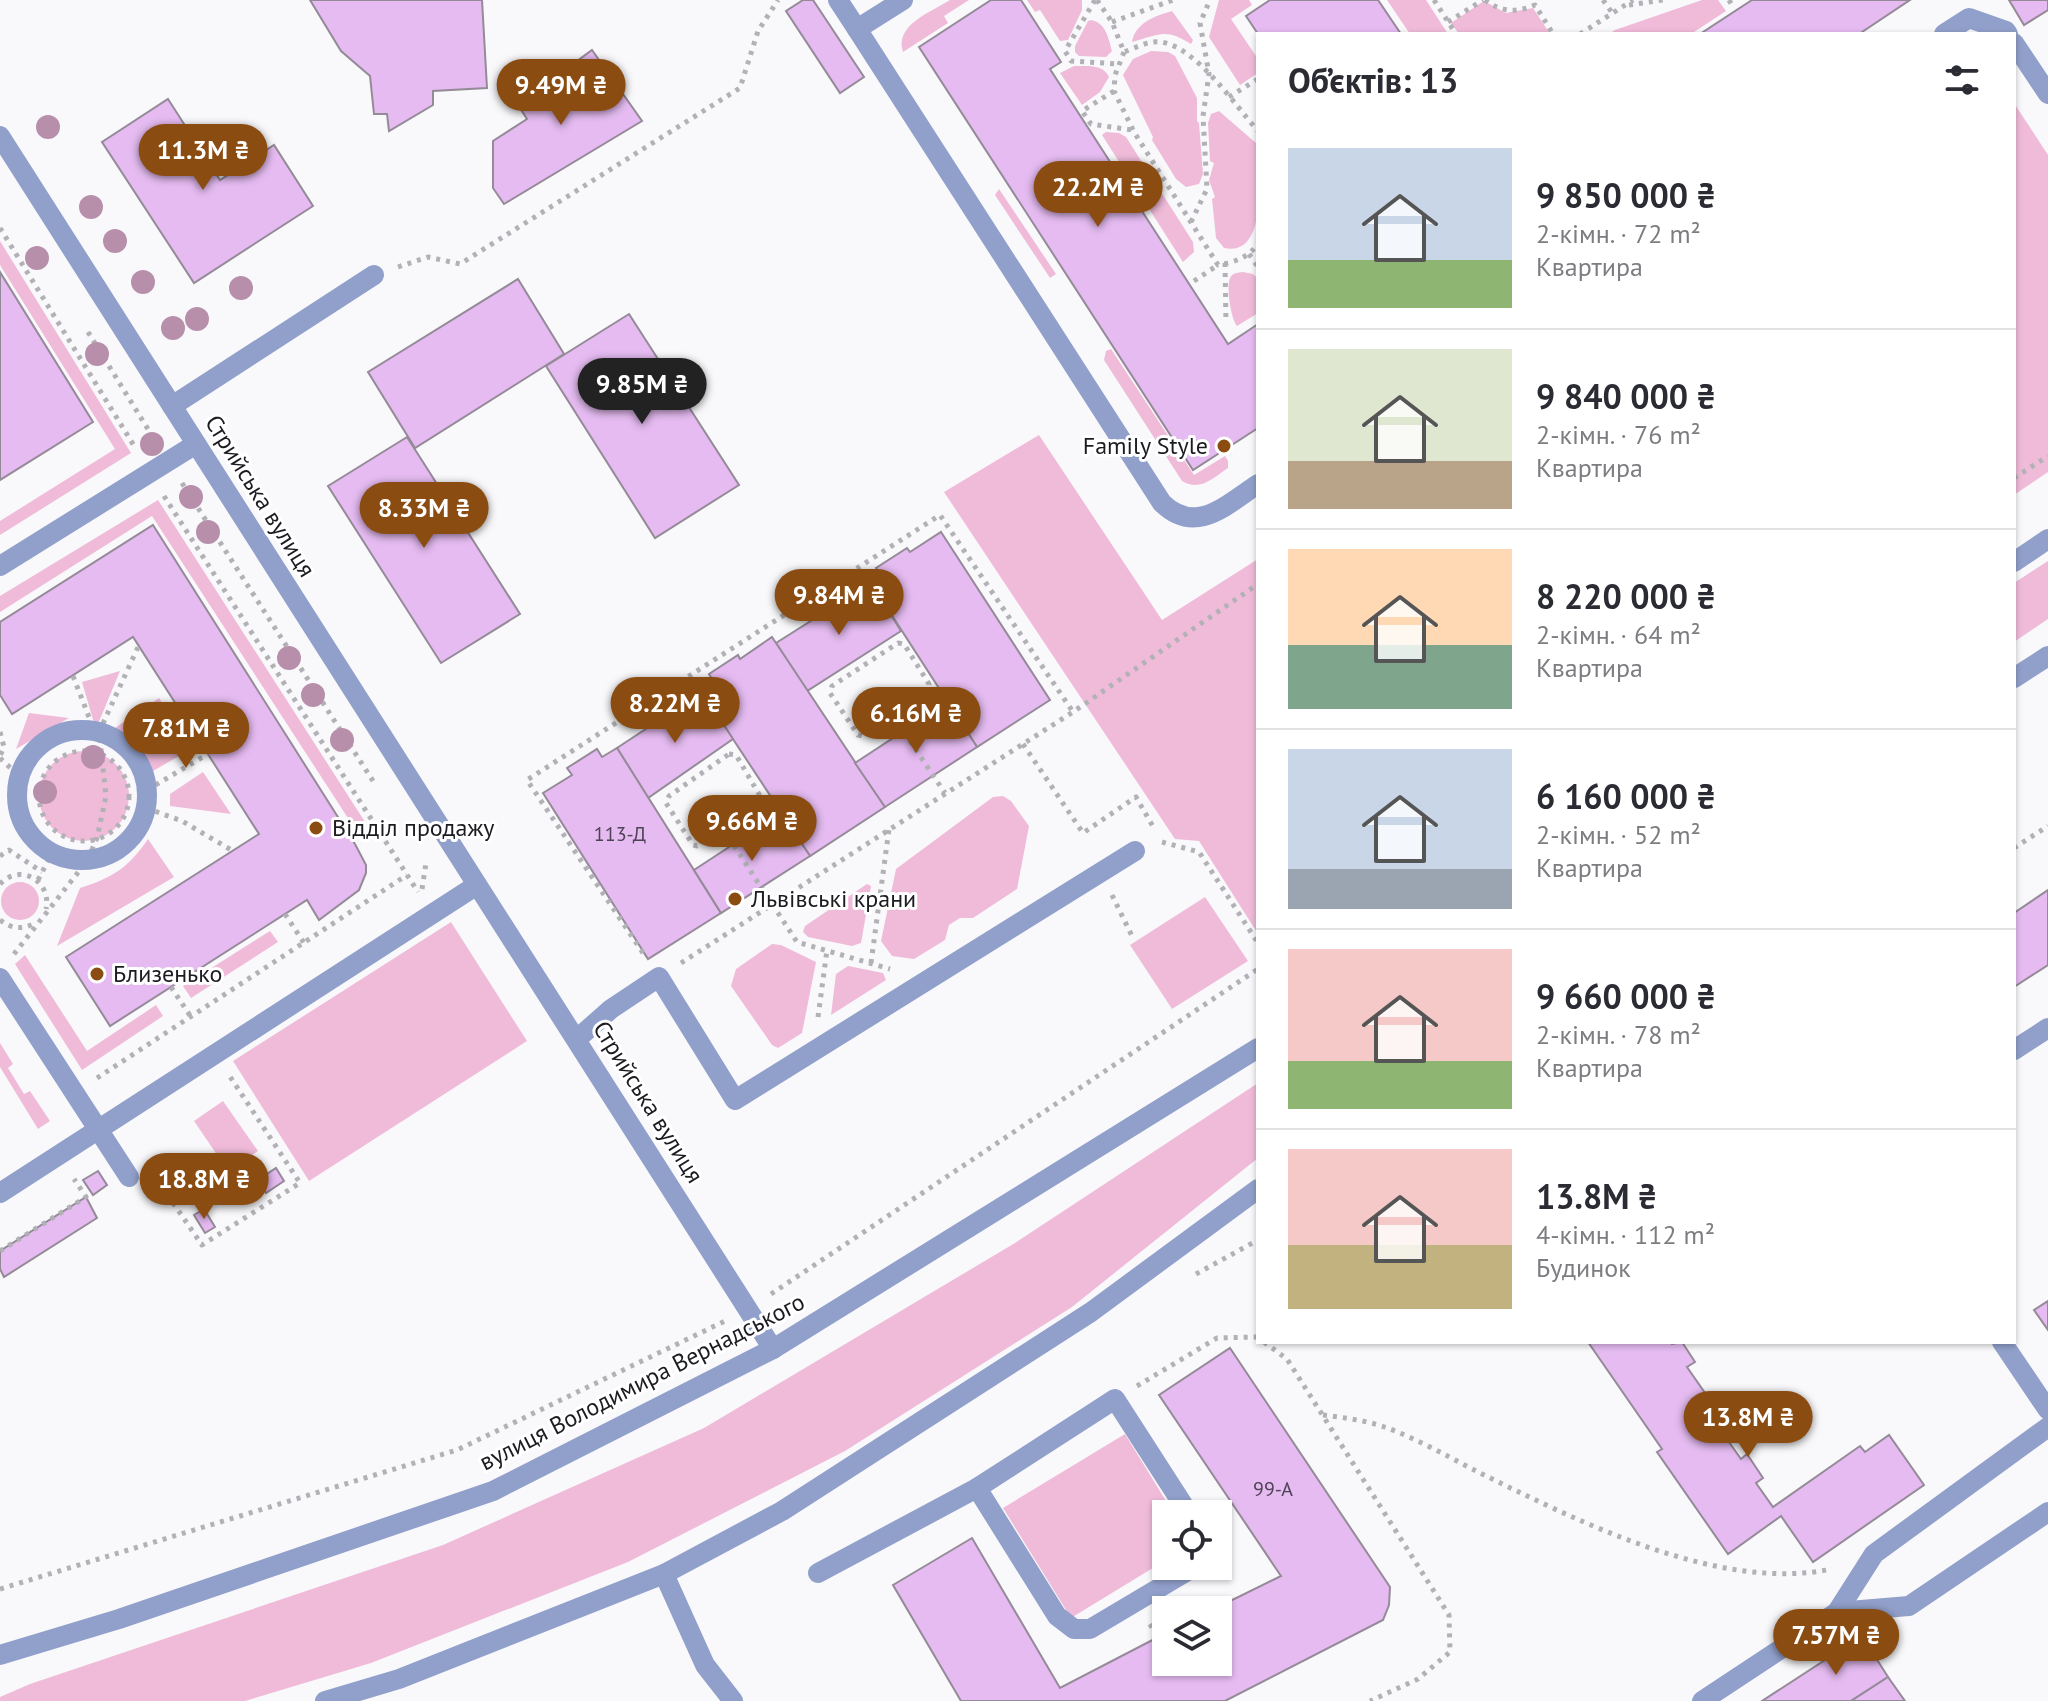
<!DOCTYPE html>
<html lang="uk">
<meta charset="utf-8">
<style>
body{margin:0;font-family:"PT Sans",sans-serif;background:#f7f7f7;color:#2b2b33;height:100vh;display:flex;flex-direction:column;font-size:30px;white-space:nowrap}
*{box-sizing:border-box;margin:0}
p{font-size:26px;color:#7c7c81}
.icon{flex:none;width:44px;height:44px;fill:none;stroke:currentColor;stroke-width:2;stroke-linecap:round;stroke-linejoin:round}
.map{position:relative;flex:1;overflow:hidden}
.sheet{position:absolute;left:1256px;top:32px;width:760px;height:1312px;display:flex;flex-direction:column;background:#fff;border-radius:0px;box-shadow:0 2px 6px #0004}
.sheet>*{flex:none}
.fabs{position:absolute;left:1152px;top:1500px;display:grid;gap:16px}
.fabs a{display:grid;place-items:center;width:80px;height:80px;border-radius:0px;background:#fff;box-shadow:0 2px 6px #0004;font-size:40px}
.price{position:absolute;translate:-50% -68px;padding:0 18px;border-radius:28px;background:#8b4c11;color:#fff;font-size:26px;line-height:52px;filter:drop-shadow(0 2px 4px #0008)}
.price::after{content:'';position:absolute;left:50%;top:48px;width:24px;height:18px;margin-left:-12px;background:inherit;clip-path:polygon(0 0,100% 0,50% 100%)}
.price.current{background:#222;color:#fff}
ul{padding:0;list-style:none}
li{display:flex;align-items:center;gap:24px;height:200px;padding:0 32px}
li+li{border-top:2px solid #e1e1e2}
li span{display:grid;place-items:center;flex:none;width:224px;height:160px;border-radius:0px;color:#555}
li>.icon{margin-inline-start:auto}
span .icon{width:96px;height:96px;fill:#fffc;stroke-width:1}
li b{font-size:34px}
h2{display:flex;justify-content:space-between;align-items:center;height:96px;padding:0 32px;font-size:34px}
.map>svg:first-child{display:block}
</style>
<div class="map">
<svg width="2048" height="1701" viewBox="0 0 2048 1701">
<rect width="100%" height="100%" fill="#f9f9fc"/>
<!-- green -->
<g fill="#f0bbd9">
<path d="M950,0H969L944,16L948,23L903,52C894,25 931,12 950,0Z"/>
<polygon points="1027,0 1082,0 1082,10 1068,40 1060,41 1040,10 1035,12"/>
<polygon points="1219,0 1249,0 1252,5 1231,19 1258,59 1258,73 1240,85 1209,37"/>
<polygon points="1387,0 1426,0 1448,34 1410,34"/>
<polygon points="1702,0 1718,0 1726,11 1691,34 1609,34 1615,30"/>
<polygon points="1484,1 1506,13 1533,8 1550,34 1459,34 1451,23"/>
<path d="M1172,11L1193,40L1191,44C1166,28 1160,34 1132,42C1135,23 1155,16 1172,11Z"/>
<path d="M1091,20C1106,23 1108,37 1112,51L1106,57L1079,56L1075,52V46L1088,21Z"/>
<polygon points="1151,51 1168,52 1175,56 1197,98 1197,121 1199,123 1203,174 1199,184 1186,187 1176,179 1152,140 1153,137 1123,75 1133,59"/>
<path d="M1074,66C1087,66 1104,64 1109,77L1100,92L1082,105L1060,73Z"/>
<polygon points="2014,103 2048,155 2048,472 2014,495"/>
<path d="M1219,111L1256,143L1258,148C1258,173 1269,258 1224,248L1216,238L1212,199L1215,197L1209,180L1214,163L1210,161L1208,123L1211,114Z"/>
<polygon points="1106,132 1119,133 1126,137 1193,242 1194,252 1183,262 1102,135"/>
<polygon points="999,189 1056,274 1050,278 995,195"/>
<polygon points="0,241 131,453 0,535 0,521 115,449 0,265"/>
<path d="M1243,272L1253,274L1258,279V313L1237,326C1231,319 1226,287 1230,278C1233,272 1238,273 1243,272Z"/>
<path d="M1111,349L1194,475L1225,456L1228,461V468C1213,478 1200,492 1182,481L1104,360L1106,351Z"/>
<polygon points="1039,435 1162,620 1258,559 1258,934 1199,841 1175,839 944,492"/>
<polygon points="158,500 367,825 357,832 152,516 0,612 0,596"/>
<polygon points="2048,561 2048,619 2014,642 2014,583"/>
<polygon points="120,671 98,724 94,723 82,682"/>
<polygon points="159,698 191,749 153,771 138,744 115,728"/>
<polygon points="29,713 69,718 16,749"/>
<circle cx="84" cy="796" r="45"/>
<polygon points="203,772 231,814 170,806 170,794"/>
<polygon points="1003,796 1011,801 1029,826 1017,889 973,918 960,918 949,925 945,940 914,959 892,956 881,941 896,869 993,797"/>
<path d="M148,839L174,877L57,946L80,888C114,877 128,868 148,839Z"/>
<circle cx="20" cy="901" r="19"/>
<polygon points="867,884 871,886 861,943 852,946 808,937 803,932 805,926"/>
<polygon points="1205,897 1248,961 1172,1009 1130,945"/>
<polygon points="451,922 527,1041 309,1181 233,1061"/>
<polygon points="270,931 278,942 191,998 183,986"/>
<polygon points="772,944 781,945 816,962 802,1033 778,1048 772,1045 731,986 736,969"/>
<polygon points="25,955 87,1051 156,1005 163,1016 82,1070 15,964"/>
<polygon points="848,966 883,973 886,980 831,1015 836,974"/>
<polygon points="0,1043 13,1064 8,1068 24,1094 30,1091 50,1121 38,1129 0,1067"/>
<polygon points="1258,1083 1258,1158 1072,1307 845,1451 628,1562 371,1663 245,1701 0,1701 0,1697 30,1684 443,1545 704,1428 1015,1243"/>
<polygon points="223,1101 258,1151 228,1171 194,1121"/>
<polygon points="1125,1434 1174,1514 1166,1514 1166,1560 1071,1618 1003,1508"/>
</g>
<!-- building -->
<g fill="#e5bbf1" stroke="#958a98" stroke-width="2">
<polygon points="310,0 482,0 487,88 433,91 433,105 389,131 387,114 374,114 370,76 341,51"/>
<polygon points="803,0 813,0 864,77 840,93 786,11"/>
<polygon points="991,0 1021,0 1061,62 1050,69 1228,344 1258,324 1258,428 1193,470 919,47"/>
<polygon points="1270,0 1378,0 1401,34 1258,34 1246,16"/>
<polygon points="1752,0 1910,0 1859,34 1700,34"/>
<polygon points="2009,0 2048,0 2048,10 2024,25"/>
<polygon points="592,50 642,121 504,204 493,188 493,141 527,119 518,105"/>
<polygon points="168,99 220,180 274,145 313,206 194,283 102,142"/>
<polygon points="0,272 93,422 0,480"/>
<polygon points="518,279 564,354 415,448 368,372"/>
<polygon points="629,314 739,485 655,538 546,366"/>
<polygon points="407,437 520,614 441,663 328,486"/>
<polygon points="153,525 355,844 366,865 366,873 359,890 319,920 307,900 110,1026 66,957 259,834 133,637 12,714 0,695 0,622"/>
<polygon points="941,532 1050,700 977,747 871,583 882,576 876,568 907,548 910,552"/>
<polygon points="871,583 901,631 807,691 776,643"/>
<polygon points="772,637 885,807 810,856 700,689 713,681 709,674 738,655 740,659"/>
<polygon points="702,692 733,739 648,798 617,748"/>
<polygon points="948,702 977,747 885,807 855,763"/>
<polygon points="617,748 721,913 648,959 543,793 572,775 567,768 597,749 602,757"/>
<polygon points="781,813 810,856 721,913 694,870"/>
<polygon points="2048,890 2048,965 2014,987 2014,913"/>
<polygon points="276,1168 284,1181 266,1193 258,1180"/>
<polygon points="98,1171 107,1185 93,1195 83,1180"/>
<polygon points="86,1197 97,1218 4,1277 0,1269 0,1251"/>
<polygon points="204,1209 215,1227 205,1233 194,1215"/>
<polygon points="2048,1301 2048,1330 2034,1310"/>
<polygon points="1588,1342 1670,1342 1672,1344 1682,1342 1695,1362 1687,1367 1719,1413 1712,1418 1741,1459 1747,1454 1763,1478 1756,1483 1773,1507 1860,1446 1865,1452 1889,1435 1924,1485 1813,1562 1781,1516 1728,1554 1657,1452 1662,1449"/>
<polygon points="1230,1348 1390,1587 1389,1605 1383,1620 1225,1701 961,1701 893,1585 972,1538 1060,1688 1166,1633 1166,1662 1218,1662 1218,1610 1212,1610 1281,1576 1159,1395"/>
<polygon points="1862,1636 1888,1677 1851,1701 1762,1701"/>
<polygon points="1888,1677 1905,1701 1851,1701"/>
</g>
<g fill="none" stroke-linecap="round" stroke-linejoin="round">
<!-- path -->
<g stroke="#b2b2b6" stroke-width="5" stroke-dasharray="4 6" stroke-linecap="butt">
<polyline points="1095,0 1065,51 1071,61 1119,64"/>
<path d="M1097,0L1112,22L1124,52C1135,48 1150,40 1161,42C1196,47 1235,105 1258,131"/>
<polyline points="1434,0 1456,34"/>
<path d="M1485,0C1501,12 1516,13 1535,5L1553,34"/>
<polyline points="1603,0 1613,14"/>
<polyline points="1729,0 1733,7"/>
<polyline points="1629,5 1663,0"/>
<polyline points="1112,22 1173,0"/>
<polyline points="1448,22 1483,0"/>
<polyline points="1580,34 1633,0"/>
<path d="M1124,52L1115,75L1114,91L1134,132L1218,265C1234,262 1249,258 1258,243"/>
<polyline points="1114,91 1082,111 1091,124 1132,130"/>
<polyline points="1229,97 1258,79"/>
<polyline points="1191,222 1207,189 1203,116 1209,74 1200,23 1210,0"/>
<polyline points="0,228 136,449"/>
<polyline points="1249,254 1258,267"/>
<polyline points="1225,263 1226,323"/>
<polyline points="398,267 428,257 460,264 740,88 758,31 778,0"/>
<polyline points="1194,281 1218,265"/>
<polyline points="88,332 154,439"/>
<polyline points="2014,478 2048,456"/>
<polyline points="182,483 373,781"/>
<polyline points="164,496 418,892"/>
<polygon points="898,643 904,644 929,684 928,690 862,736 858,735 830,693 832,686"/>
<polyline points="73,676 94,730"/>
<polyline points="893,716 945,793"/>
<polyline points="0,732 4,747 0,756"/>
<polyline points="1023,744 1083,833 1136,797 1155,830"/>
<circle cx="84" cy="796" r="45"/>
<polygon points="729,754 736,755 763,801 697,846 693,845 666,803 669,796"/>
<polyline points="0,758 19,776"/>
<polyline points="147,790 208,754"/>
<polyline points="146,808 182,821 233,851"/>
<polyline points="723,829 797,942 890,969"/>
<polyline points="1162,842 1199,852 1258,943"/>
<polyline points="2014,848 2048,826"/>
<polyline points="0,856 9,850 42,872"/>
<polyline points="38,880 52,853"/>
<path d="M0,884C21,862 52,882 46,909"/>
<polyline points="422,889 426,863 424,860"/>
<polyline points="1112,895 1132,936"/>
<polyline points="285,914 304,943"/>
<path d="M0,920C12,929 22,930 35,923"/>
<polyline points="643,953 527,780 940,515 1073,712"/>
<polyline points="14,954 87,861 97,838 106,796 99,732 139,645"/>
<polyline points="681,963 1073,712 1258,584"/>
<polyline points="871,963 889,829"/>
<polyline points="171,987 191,1017"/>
<polyline points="818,1017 827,950"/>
<polyline points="97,1078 407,875"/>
<polyline points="156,1178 202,1245 300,1183 229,1075"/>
<polyline points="0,1251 86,1197 74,1179"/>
<polyline points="1196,1274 1258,1240"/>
<polyline points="771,1294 1258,969"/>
<polyline points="1264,1342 1287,1359 1449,1615 1450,1652 1418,1679 1370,1701"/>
<polyline points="1137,1386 1217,1338 1258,1337"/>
<path d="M1323,1415C1339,1417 1355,1419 1371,1423C1401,1430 1447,1456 1476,1471C1576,1520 1718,1593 1832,1569"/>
<polyline points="0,1589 457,1450 725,1321"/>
<polyline points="1150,1624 1157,1637"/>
</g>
<!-- minor -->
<g stroke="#91a0cb" stroke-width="20">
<polyline points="838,0 857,29"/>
<path d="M903,0L857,29L1162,503C1196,536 1226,505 1258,484"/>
<polyline points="1944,34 1969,18 2006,31 2008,34"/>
<polyline points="2014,43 2048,94"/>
<polyline points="0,136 773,1349"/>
<polyline points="172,406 374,275"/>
<polyline points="2014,562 2048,539"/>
<polyline points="0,566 196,444"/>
<polyline points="2014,678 2048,656"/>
<circle cx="82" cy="795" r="65"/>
<polyline points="0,978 129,1177"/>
<polyline points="577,1039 611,1009 659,977 735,1100 1135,851"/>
<polyline points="2014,1050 2048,1028"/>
<polyline points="0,1193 477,885"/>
<polyline points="2002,1342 2048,1410"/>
<polyline points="977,1488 1057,1616 1074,1629 1090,1629 1196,1566"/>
<polyline points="818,1573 977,1488 1115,1399 1189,1514"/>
<polyline points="664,1574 705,1665 733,1701"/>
<polyline points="1837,1612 1874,1554 2048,1427"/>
<polyline points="0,1655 119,1619 493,1491 773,1349 1258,1048"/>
<polyline points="325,1701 399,1679 664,1574 782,1511 1091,1312 1258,1189"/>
<polyline points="1702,1701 1837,1612 1909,1606 2048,1512"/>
</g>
</g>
<!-- trees -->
<g fill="#b88fab">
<circle cx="48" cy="127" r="12"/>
<circle cx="91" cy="207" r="12"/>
<circle cx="115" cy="241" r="12"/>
<circle cx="37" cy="258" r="12"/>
<circle cx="143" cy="282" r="12"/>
<circle cx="241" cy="288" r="12"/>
<circle cx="197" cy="319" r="12"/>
<circle cx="173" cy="328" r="12"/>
<circle cx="97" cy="354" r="12"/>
<circle cx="152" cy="444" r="12"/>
<circle cx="191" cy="497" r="12"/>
<circle cx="208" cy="532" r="12"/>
<circle cx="289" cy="658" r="12"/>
<circle cx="313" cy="695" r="12"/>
<circle cx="342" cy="740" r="12"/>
<circle cx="93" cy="757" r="12"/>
<circle cx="45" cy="792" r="12"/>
</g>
<!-- markers -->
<g fill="#8b4c11" stroke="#fff" stroke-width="3">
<circle cx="1224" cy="446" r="8"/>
<circle cx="316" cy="828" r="8"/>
<circle cx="735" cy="899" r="8"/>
<circle cx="97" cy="974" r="8"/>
</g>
<g text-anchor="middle" stroke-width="6" stroke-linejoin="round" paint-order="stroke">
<!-- number labels -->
<g font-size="20" fill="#4e4355">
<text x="620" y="841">113-Д</text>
<text x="1273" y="1496">99-А</text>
</g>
<!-- poi labels -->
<g font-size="24" fill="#1c1b21" stroke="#fff" text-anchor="start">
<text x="1208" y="454" text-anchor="end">Family Style</text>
<text x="332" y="836">Відділ продажу</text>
<text x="751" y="907">Львівські крани</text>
<text x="113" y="982">Близенько</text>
</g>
<!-- street labels -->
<g font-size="24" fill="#1c1b21" stroke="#fff">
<text transform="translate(260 496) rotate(58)" y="8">Стрийська вулиця</text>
<text transform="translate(648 1102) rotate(58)" y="8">Стрийська вулиця</text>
<text transform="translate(642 1382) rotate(-27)" y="8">вулиця Володимира Вернадського</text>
</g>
</g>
</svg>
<div class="fabs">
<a><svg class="icon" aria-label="locate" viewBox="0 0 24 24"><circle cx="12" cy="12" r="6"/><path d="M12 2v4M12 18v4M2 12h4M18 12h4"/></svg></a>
<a><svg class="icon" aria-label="layers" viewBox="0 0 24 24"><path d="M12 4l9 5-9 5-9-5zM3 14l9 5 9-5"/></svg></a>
</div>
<b class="price" style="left:561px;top:127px">9.49M ₴</b>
<b class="price" style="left:203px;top:192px">11.3M ₴</b>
<b class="price" style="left:1098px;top:229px">22.2M ₴</b>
<b class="price current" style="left:642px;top:426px">9.85M ₴</b>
<b class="price" style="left:424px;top:550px">8.33M ₴</b>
<b class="price" style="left:839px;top:637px">9.84M ₴</b>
<b class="price" style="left:675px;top:745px">8.22M ₴</b>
<b class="price" style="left:916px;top:755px">6.16M ₴</b>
<b class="price" style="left:186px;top:770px">7.81M ₴</b>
<b class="price" style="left:752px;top:863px">9.66M ₴</b>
<b class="price" style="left:204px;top:1221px">18.8M ₴</b>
<b class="price" style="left:1748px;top:1459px">13.8M ₴</b>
<b class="price" style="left:1836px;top:1677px">7.57M ₴</b>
<section class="sheet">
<h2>Об’єктів: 13<svg class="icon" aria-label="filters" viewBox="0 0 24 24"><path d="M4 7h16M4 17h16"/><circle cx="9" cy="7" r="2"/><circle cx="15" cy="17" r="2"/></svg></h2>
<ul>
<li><span style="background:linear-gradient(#c9d6e8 70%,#8fb573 0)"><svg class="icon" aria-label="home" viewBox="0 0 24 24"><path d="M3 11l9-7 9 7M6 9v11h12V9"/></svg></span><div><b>9 850 000 ₴</b><p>2-кімн. · 72 m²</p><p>Квартира</p></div></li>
<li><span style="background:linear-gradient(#dfe7d0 70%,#b9a48a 0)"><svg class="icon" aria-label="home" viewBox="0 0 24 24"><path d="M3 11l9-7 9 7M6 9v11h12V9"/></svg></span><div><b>9 840 000 ₴</b><p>2-кімн. · 76 m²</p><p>Квартира</p></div></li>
<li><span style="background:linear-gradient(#ffd9b3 60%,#7fa58c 0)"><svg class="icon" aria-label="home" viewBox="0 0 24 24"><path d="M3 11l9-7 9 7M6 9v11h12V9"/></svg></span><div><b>8 220 000 ₴</b><p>2-кімн. · 64 m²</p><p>Квартира</p></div></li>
<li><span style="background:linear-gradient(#c9d6e8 75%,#9aa5b1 0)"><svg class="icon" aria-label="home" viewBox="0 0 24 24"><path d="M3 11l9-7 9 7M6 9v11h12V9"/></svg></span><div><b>6 160 000 ₴</b><p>2-кімн. · 52 m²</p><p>Квартира</p></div></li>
<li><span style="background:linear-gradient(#f6c9c9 70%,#8fb573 0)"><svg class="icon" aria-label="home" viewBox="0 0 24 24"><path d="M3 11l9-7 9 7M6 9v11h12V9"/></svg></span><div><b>9 660 000 ₴</b><p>2-кімн. · 78 m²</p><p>Квартира</p></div></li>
<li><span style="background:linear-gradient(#f6c9c9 60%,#c2b280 0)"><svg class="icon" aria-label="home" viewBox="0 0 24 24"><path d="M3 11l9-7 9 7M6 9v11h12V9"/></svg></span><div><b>13.8M ₴</b><p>4-кімн. · 112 m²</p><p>Будинок</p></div></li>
</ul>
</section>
</div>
